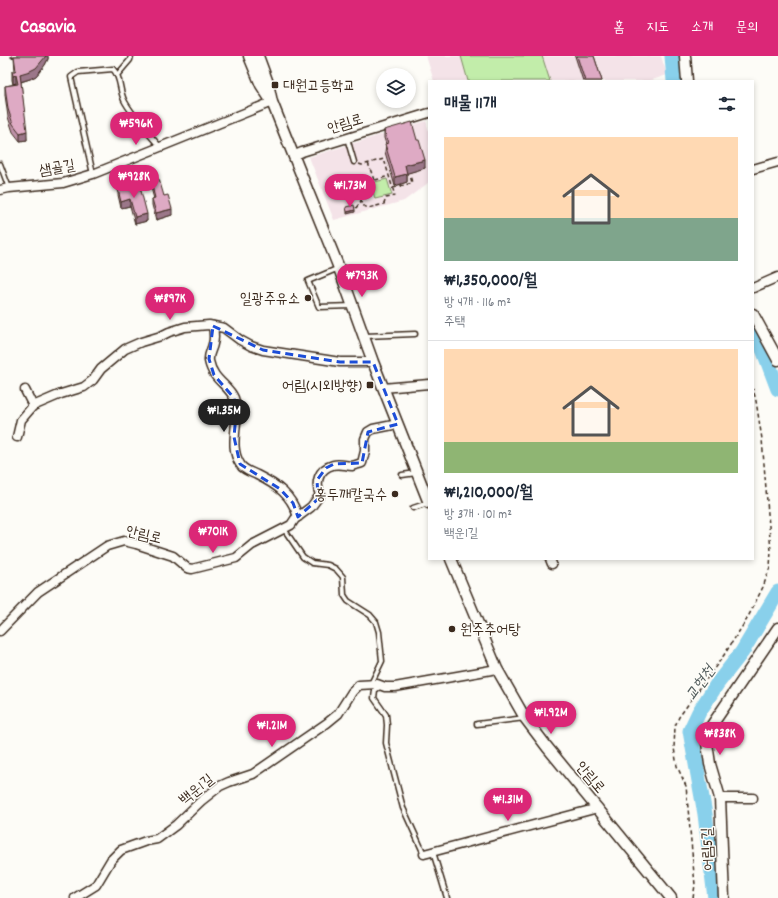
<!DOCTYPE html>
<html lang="ko">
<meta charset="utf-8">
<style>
body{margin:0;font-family:Dekko,"Poor Story",sans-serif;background:#f6f6f7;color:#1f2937;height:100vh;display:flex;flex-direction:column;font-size:15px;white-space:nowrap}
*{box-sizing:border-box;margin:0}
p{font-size:13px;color:#747a83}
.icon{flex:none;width:22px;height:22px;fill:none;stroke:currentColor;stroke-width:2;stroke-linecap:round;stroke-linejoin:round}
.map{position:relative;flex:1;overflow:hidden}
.side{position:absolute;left:428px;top:24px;width:326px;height:480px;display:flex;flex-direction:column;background:#fff;border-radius:0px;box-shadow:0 2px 6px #0003}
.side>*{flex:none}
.tools{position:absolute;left:376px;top:12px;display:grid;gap:8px}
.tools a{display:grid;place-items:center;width:40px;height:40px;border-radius:50%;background:#fff;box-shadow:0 2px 6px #0003;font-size:20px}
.price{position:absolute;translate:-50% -34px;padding:0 9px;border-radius:14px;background:#db2777;color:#fff;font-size:13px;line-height:26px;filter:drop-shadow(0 1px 2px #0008)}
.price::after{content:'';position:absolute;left:50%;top:24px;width:12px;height:9px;margin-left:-6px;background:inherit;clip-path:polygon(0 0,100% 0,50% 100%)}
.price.selected{background:#222;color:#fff}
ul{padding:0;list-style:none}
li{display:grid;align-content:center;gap:8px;height:212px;padding:0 16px}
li+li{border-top:1px solid #e0e1e3}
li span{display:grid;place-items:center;height:124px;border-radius:0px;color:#555}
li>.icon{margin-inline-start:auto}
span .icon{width:72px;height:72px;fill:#fffc;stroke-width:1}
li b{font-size:17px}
h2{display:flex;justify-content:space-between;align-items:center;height:48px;padding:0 16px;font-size:17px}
header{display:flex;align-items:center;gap:24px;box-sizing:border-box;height:56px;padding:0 20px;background:#db2777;color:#fff}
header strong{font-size:19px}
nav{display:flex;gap:22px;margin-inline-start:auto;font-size:14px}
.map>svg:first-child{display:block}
</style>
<header>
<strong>Casavia</strong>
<nav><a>홈</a><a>지도</a><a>소개</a><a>문의</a></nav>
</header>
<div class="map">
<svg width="778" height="842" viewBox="0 0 778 842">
<rect width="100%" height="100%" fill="#fdfcf7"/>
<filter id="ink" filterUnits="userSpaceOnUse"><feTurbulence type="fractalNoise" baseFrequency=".025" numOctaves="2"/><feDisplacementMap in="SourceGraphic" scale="8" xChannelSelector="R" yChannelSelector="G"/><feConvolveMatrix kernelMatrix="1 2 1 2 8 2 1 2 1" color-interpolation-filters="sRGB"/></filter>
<g filter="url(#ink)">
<!-- built -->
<g fill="#f4e3e8">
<polygon points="426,0 661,0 667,19 649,25 434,25"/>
<polygon points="426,65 429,76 429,125 428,127 404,145 334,164 309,101"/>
</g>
<!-- green -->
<g fill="#c2edaa" stroke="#7e8c64">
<polygon points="461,0 542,0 550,25 468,25"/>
<polygon points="387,123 392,139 375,143 371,127"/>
</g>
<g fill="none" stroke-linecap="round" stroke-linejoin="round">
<!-- river -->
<g stroke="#89d0eb" stroke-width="15">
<polyline points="672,0 674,25"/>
<polyline points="753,274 761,288 778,333"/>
<polyline points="715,842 705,758 690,675 699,656 717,628 742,596 778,536"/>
</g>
<!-- service casing -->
<g stroke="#3b2a1e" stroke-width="7">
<g id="service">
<polyline points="118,18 130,4 131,0"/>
<polyline points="347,82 354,106"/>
<polyline points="0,108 9,132"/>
<path d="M93,118L71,21L78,16L113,13C121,21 119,33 124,44C131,58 150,79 160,91"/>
<polyline points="339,212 308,225 319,251 353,250"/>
<polyline points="365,280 415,278"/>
<polyline points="402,419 416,417"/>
<polyline points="413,452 428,447"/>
<polyline points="284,473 303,501 312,507 328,509 336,513 343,521 344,539 348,545 370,559 376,566 379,576 382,605 371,628"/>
<polyline points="381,630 375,634 374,642 386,659 387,669 386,687 403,752 424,798"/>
<polyline points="477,668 525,662"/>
<polyline points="433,796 447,842"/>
</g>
</g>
<!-- minor casing -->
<g stroke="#3b2a1e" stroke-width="11">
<g id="minor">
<polyline points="293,100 302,96 429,57"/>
<polyline points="753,113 778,106"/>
<polyline points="0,134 9,132 63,127 93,118 272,46"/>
<polyline points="753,232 778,221"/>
<path d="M213,270C214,276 215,282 213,288C212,294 208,298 209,305C213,325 228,328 234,342C242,363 227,388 240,408C243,414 251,416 257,419C277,429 292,439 298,461"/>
<polyline points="383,332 429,328"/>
<polyline points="25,334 33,350"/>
<polyline points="17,381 21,364 33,350 61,338 84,331 93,324 101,313 125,293 141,286 161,280 169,276 185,271 209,269 224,272 240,284 251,290 263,294 340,306 373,306"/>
<polyline points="550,503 552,508"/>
<path d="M0,575L38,536L107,490L124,485L136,488L173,500L187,512L192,513L236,502L252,489L291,469L295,463L311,451L320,439C315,427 318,413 333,409C340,407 346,410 352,410C355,409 359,408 362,407L365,395V383L368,376L373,373L398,368"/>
<polyline points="720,742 753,742"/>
<polyline points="424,798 598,752"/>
<polyline points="75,842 96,829 111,804 121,794 146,785 157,783 176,769 201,745 220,730 229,726 253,718 327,667 338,658 352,636 359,629 377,628 385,631 395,631 497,613"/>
</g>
</g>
<!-- tertiary casing -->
<g stroke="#3b2a1e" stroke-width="13">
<g id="tertiary">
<polyline points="249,0 261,29 270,43"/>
<polyline points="258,0 268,27 272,46 286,81 339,212 373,306 429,447"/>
<polyline points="685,0 687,25"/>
<polyline points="753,258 778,304"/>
<polyline points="451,503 497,613 525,662 547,691 671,842"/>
<polyline points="724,842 720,742 710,708 707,687 712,669 778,572"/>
</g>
</g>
<!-- path -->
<g stroke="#3b2a1e" stroke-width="1.5" stroke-dasharray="4 3" stroke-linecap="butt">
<polyline points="368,107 374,124"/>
<polyline points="359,108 362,109 384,103 395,140 386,142 384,148 368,152 362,149 358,133 362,128 389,120"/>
<polyline points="393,132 412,127 410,119"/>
<polyline points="356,152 361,145"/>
<polyline points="693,842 695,829 686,730 677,710 674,692 675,670 679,661 724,599 747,563 763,531 770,511 771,495 762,383 756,345 753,333"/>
</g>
<!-- service -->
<use href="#service" stroke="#fdfcf7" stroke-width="4"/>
<!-- minor -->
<use href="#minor" stroke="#fdfcf7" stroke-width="8"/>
<!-- tertiary -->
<use href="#tertiary" stroke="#fdfcf7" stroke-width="10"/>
</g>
<!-- wall -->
<g fill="#bf92a9" stroke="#3b2a1e">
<polygon points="11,0 48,0 48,3 45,9 36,20 30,23 21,26 27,84 20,85 13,76 8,61 5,39 5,30 16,28 16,27 13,28 12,24 12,15 15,15 14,1 11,2"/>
<polygon points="575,0 594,0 602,25 583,25"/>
<polygon points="384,74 417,84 425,112 407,117 407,126 395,130 385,96 386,88 384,82"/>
<polygon points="151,126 164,140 172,159 156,164 152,149 152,143 154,143 151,132"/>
<polygon points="139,127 147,165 135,168 130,150 121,152 118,139 118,133"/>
</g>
<!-- shaded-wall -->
<g fill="#9b7789" stroke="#3b2a1e">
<polygon points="46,0 48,0 48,3 45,9 36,20 30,23 20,26 20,18"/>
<polygon points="16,19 16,27 13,28 13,20"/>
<polygon points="27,75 27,84 20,85 20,77"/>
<polygon points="425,104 425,112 405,118 405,109"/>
<polygon points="407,118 407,126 395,130 395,121"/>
<polygon points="130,143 130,150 121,152 121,146"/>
<polygon points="172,153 172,159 156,164 156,157"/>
<polygon points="355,154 355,156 347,158 347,156"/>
<polygon points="147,158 147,165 135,168 135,161"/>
</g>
<!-- building -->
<g fill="#deaac4" stroke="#3b2a1e">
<polygon points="14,0 46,0 36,12 30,15 20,18 27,75 20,77 13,68 8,53 5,30 18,28 16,19 13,20 12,15 16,15"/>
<polygon points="577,0 594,0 602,25 585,25"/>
<polygon points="412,66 417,84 419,84 425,104 405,109 407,118 395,121 385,88 388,87 384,74"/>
<polygon points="159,123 164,140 168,139 172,153 156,157 152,143 155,142 151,126"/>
<polygon points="139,127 147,158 135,161 130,143 121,146 118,133"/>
<polygon points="354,149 355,154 347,156 346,151"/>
</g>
</g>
<!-- marked area -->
<path fill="none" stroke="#1d4ed8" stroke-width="3" stroke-dasharray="8 5" stroke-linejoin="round" d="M213,270L263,294L340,306H373L398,368L368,376L362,407L334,408L326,412L317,424L318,443L298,461L293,447L280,433L240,408L234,381L236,359L234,342L214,319L209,303Z"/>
<!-- markers -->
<g fill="#3b2a1e" stroke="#fdfcf7" stroke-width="1.5">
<rect x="271" y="25" width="8" height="8" rx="2"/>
<circle cx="308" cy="242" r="4"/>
<rect x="366" y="325" width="8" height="8" rx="2"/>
<circle cx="395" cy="438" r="4"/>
<circle cx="452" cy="573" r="4"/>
</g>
<g text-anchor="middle" stroke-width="3" stroke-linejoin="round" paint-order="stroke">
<!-- poi labels -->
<g font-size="15" fill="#3b2a1e" stroke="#fdfcf7" text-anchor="end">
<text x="283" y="34" text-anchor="start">대원고등학교</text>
<text x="300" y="247">일광주유소</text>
<text x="362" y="334">어림(시외방향)</text>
<text x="387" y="443">홍두깨칼국수</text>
<text x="460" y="578" text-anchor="start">원주추어탕</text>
</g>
<!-- street labels -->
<g font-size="15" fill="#3b2a1e" stroke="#fdfcf7">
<text transform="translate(345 67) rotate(-17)" y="5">안림로</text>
<text transform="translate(57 111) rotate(-10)" y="5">샘골길</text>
<text transform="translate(144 478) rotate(14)" y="5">안림로</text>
<text transform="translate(591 721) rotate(50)" y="5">안림로</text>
<text transform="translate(196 733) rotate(-39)" y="5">백운1길</text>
<text transform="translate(707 793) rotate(-92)" y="5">어림5길</text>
</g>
<!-- water labels -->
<g font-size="16" font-style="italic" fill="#525c5c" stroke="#fdfcf7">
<text transform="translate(699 626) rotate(-55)" y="6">교현천</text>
</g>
</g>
</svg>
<div class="tools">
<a><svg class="icon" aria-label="layers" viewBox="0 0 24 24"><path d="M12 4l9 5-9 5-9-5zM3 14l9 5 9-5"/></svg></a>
</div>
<b class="price" style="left:136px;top:90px">₩596K</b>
<b class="price" style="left:134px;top:143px">₩928K</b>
<b class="price" style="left:350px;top:152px">₩1.73M</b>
<b class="price" style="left:362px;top:242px">₩793K</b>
<b class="price" style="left:170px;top:265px">₩897K</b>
<b class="price selected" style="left:224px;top:377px">₩1.35M</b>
<b class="price" style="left:213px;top:498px">₩701K</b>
<b class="price" style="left:551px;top:679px">₩1.92M</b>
<b class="price" style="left:272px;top:692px">₩1.21M</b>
<b class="price" style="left:720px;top:700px">₩838K</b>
<b class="price" style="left:508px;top:766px">₩1.31M</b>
<section class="side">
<h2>매물 11개<svg class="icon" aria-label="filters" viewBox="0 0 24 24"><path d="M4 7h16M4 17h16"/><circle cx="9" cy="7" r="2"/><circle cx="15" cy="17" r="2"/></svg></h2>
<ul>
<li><span style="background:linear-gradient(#ffd9b3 65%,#7fa58c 0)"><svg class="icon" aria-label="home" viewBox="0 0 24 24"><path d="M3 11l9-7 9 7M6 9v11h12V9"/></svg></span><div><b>₩1,350,000/월</b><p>방 4개 · 116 m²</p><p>주택</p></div></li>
<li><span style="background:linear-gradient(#ffd9b3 75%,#8fb573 0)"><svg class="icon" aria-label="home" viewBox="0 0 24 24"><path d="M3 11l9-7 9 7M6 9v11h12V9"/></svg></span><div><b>₩1,210,000/월</b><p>방 3개 · 101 m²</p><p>백운1길</p></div></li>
</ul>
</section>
</div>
